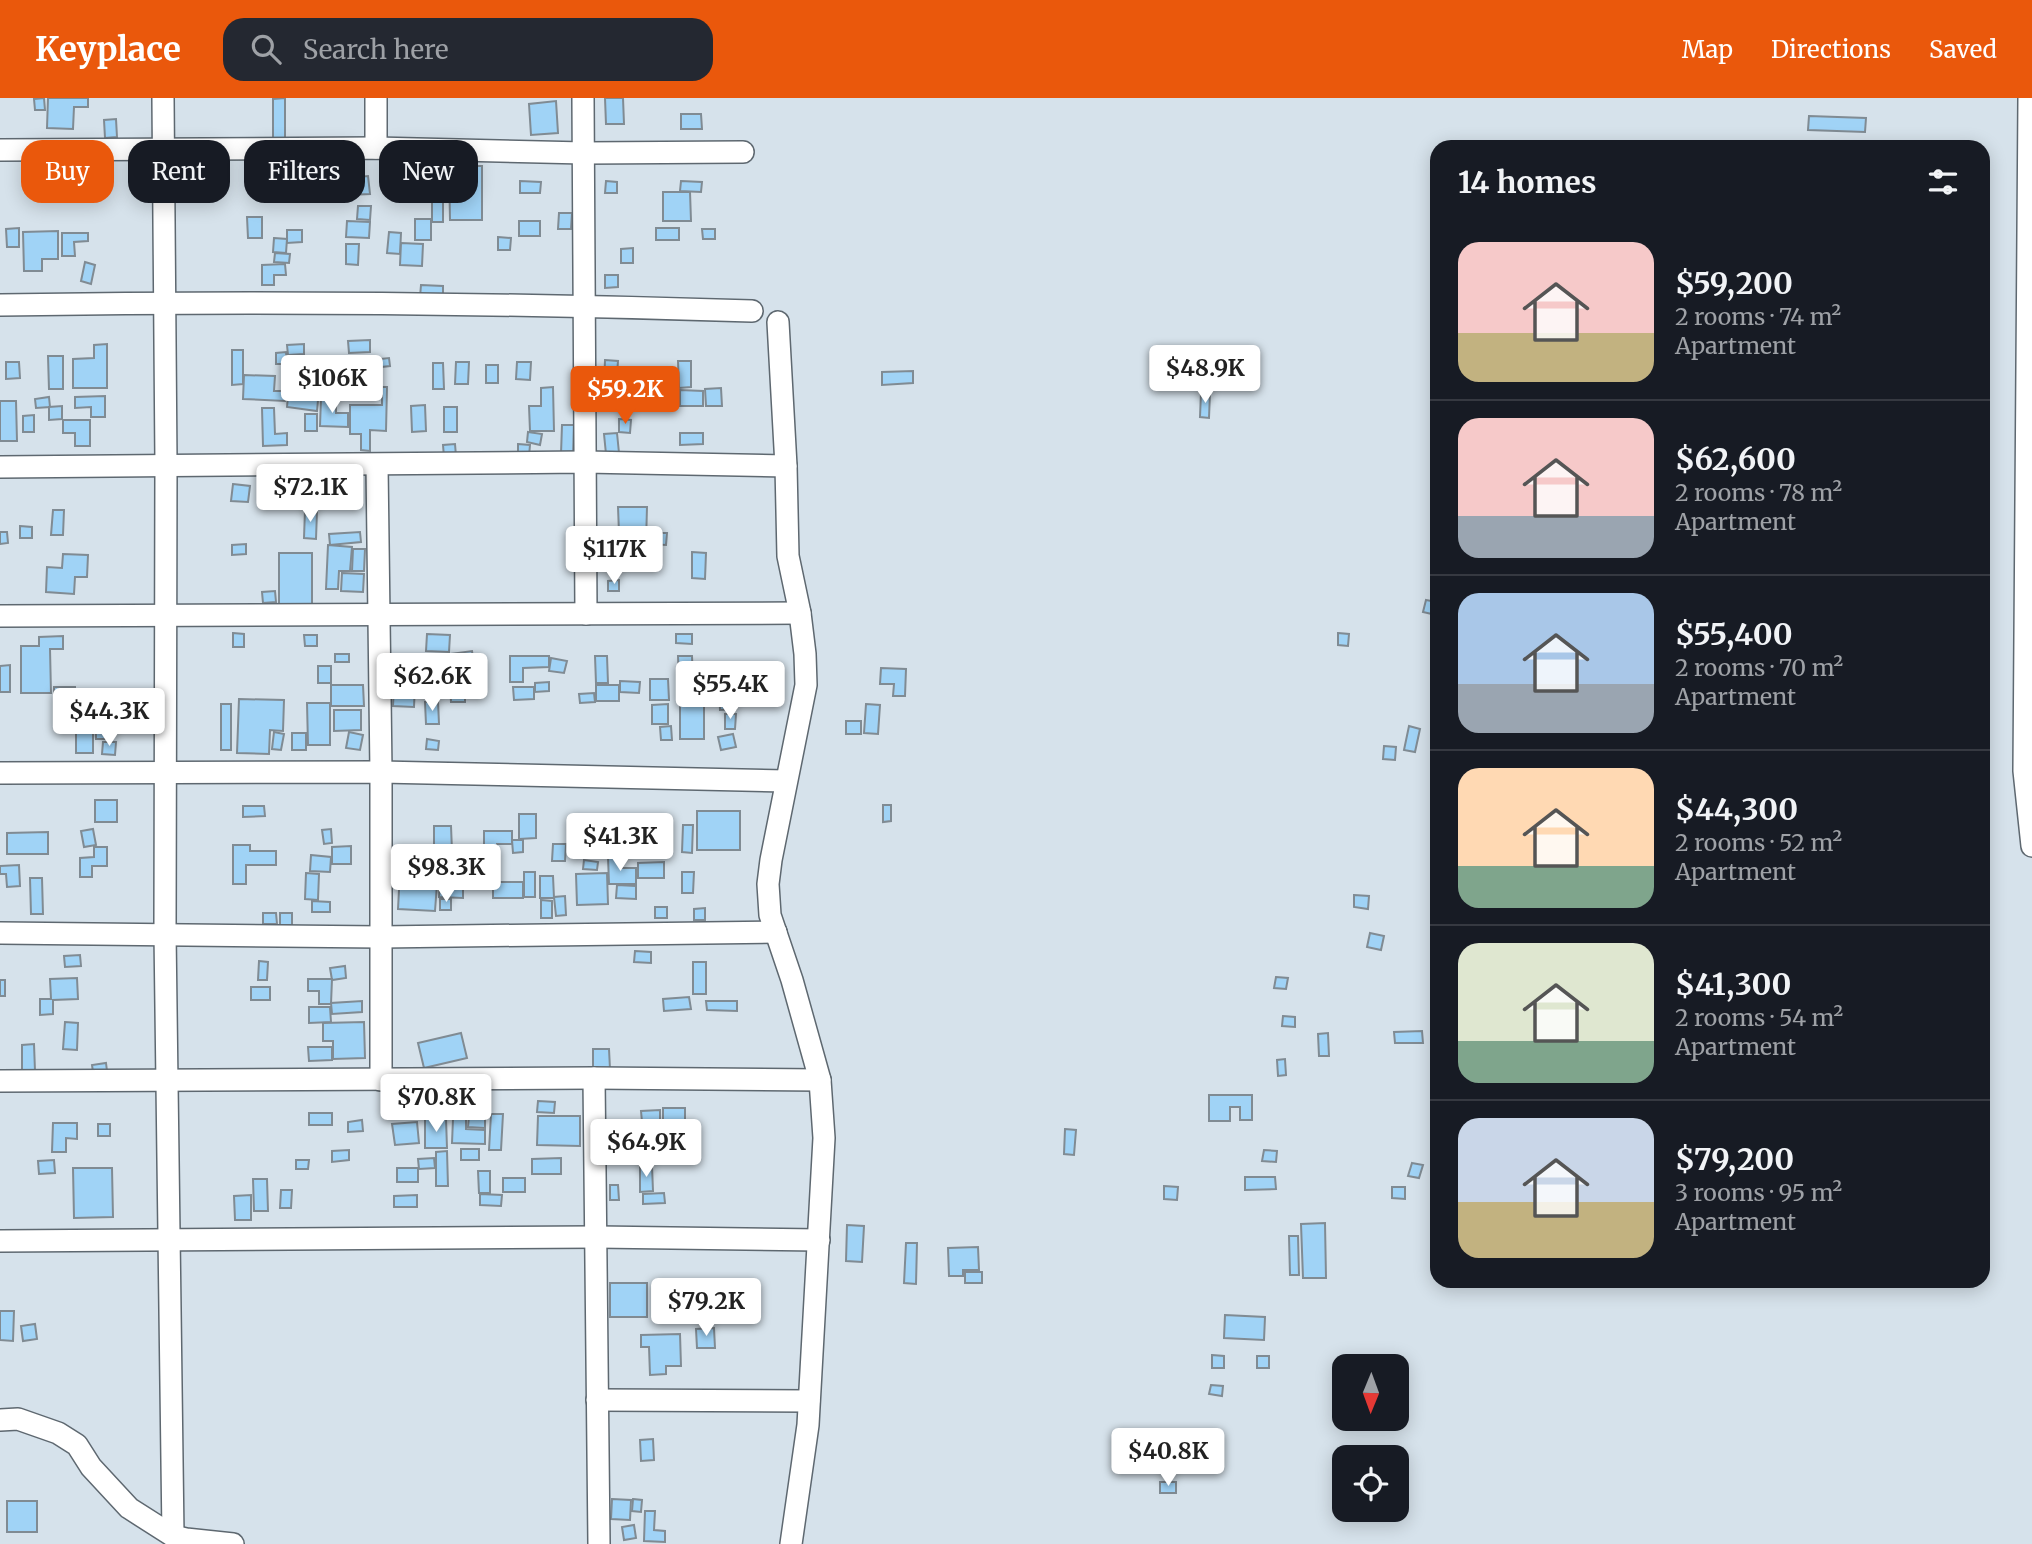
<!DOCTYPE html>
<meta charset="utf-8">
<style>
body{margin:0;font-family:Merriweather,serif;background:#242831;color:#f1f3f6;height:100vh;display:flex;flex-direction:column;font-size:26px;white-space:nowrap}
*{box-sizing:border-box;margin:0}
p{font-size:23px;color:#9ea1a6}
.icon{flex:none;width:38px;height:38px;fill:none;stroke:currentColor;stroke-width:2;stroke-linecap:round;stroke-linejoin:round}
.map{position:relative;flex:1;overflow:hidden}
.side{position:absolute;left:1430px;top:42px;width:560px;height:1148px;display:flex;flex-direction:column;background:#171b24;border-radius:21px;box-shadow:0 4px 18px #0003}
.side>*{flex:none}
.guide{position:absolute;left:21px;top:42px;width:665px;height:63px;display:flex;gap:14px}
.needle{width:46px;rotate:181deg}
.fabs{position:absolute;left:1332px;top:1256px;display:grid;gap:14px}
.fabs a{display:grid;place-items:center;width:77px;height:77px;border-radius:14px;background:#171b24;box-shadow:0 4px 18px #0003;font-size:35px}
.price{position:absolute;translate:-50% -60px;padding:0 16px;border-radius:7px;background:#fff;color:#222;font-size:23px;line-height:46px;filter:drop-shadow(0 2px 4px #0008)}
.price::after{content:'';position:absolute;left:50%;top:42px;width:21px;height:16px;margin-left:-10px;background:inherit;clip-path:polygon(0 0,100% 0,50% 100%)}
.price.active{background:#ea580c;color:#fff}
ul{padding:0;list-style:none}
li{display:flex;align-items:center;gap:21px;height:175px;padding:0 28px}
li+li{border-top:2px solid #363941}
li span{display:grid;place-items:center;flex:none;width:196px;height:140px;border-radius:21px;color:#555}
li>.icon{margin-inline-start:auto}
span .icon{width:84px;height:84px;fill:#fffc;stroke-width:1}
li b{font-size:30px}
h2{display:flex;justify-content:space-between;align-items:center;height:84px;padding:0 28px;font-size:30px}
.chip{padding:0 24px;border-radius:21px;background:#171b24;box-shadow:0 4px 18px #0003;font-size:24px;line-height:63px}
.chip.active{background:#ea580c;color:#fff}
header{display:flex;align-items:center;gap:42px;box-sizing:border-box;height:98px;padding:0 35px;background:#ea580c;color:#fff}
header strong{font-size:33px}
nav{display:flex;gap:38px;margin-inline-start:auto;font-size:24px}
.search{width:490px;height:63px;background:#242831;display:flex;align-items:center;gap:18px;box-sizing:border-box;padding:0 24px;border-radius:21px;color:#9ea1a6;font-size:26px}
.map>svg:first-child{display:block}
</style>
<header>
<strong>Keyplace</strong>
<div class="search"><svg class="icon" aria-label="search" viewBox="0 0 24 24"><circle cx="10" cy="10" r="6"/><path d="M15 15l6 6"/></svg>Search here</div>
<nav><a>Map</a><a>Directions</a><a>Saved</a></nav>
</header>
<div class="map">
<svg width="2032" height="1446" viewBox="0 0 2032 1446">
<rect width="100%" height="100%" fill="#d6e2eb"/>
<!-- building -->
<g fill="#a0d3f6" stroke="#808b93" stroke-width="2">
<polygon points="44,0 45,12 35,12 34,1"/>
<polygon points="48,0 88,0 88,9 74,9 73,31 47,30"/>
<polygon points="285,0 285,41 273,41 273,1"/>
<polygon points="605,0 623,0 624,26 606,26"/>
<polygon points="556,3 558,35 531,37 529,6"/>
<polygon points="681,16 701,16 702,31 681,31"/>
<polygon points="1809,18 1866,20 1865,34 1808,32"/>
<polygon points="116,21 117,39 105,40 104,22"/>
<polygon points="449,68 482,68 482,122 450,122"/>
<polygon points="61,71 62,84 50,85 49,72"/>
<polygon points="273,74 286,74 286,84 273,83"/>
<polygon points="368,78 370,96 349,97 347,80"/>
<polygon points="520,83 541,84 540,95 520,95"/>
<polygon points="606,83 617,84 617,95 605,95"/>
<polygon points="681,83 702,84 701,94 680,93"/>
<polygon points="73,85 74,95 57,97 55,87"/>
<polygon points="663,94 690,94 691,123 663,123"/>
<polygon points="432,96 443,97 443,124 432,124"/>
<polygon points="358,108 371,108 370,122 357,121"/>
<polygon points="559,115 572,115 571,131 558,131"/>
<polygon points="247,119 262,119 262,140 248,140"/>
<rect x="415" y="121" width="16" height="21"/>
<polygon points="347,123 370,124 369,140 346,139"/>
<rect x="519" y="123" width="21" height="15"/>
<polygon points="19,130 19,149 7,149 6,131"/>
<rect x="656" y="130" width="23" height="12"/>
<polygon points="702,131 715,131 715,141 703,141"/>
<polygon points="287,132 302,132 302,144 287,145"/>
<polygon points="58,133 58,161 42,161 42,173 24,173 23,134"/>
<polygon points="389,134 401,135 400,156 387,155"/>
<polygon points="62,135 88,135 88,143 74,144 75,158 62,158"/>
<polygon points="498,139 511,140 510,152 498,152"/>
<polygon points="274,140 287,141 286,155 273,154"/>
<polygon points="401,145 423,146 422,168 400,167"/>
<polygon points="346,146 359,146 358,167 346,166"/>
<polygon points="633,150 633,165 621,165 621,151"/>
<polygon points="275,155 290,156 289,165 274,164"/>
<polygon points="85,164 95,167 91,186 81,183"/>
<polygon points="285,166 286,177 274,177 274,187 262,187 262,167"/>
<polygon points="605,177 618,177 618,189 605,190"/>
<polygon points="421,187 443,188 443,200 420,199"/>
<polygon points="370,242 370,254 349,255 348,243"/>
<polygon points="107,246 107,290 73,290 73,261 94,260 94,247"/>
<polygon points="304,246 304,256 288,257 287,247"/>
<polygon points="232,252 243,252 243,286 232,287"/>
<polygon points="286,254 287,266 276,266 276,255"/>
<polygon points="48,258 63,258 63,291 49,291"/>
<polygon points="389,260 390,268 373,270 372,262"/>
<polygon points="605,262 618,263 616,290 604,289"/>
<polygon points="678,263 691,263 691,289 679,290"/>
<polygon points="6,264 19,264 20,280 6,281"/>
<polygon points="456,264 469,264 468,286 455,286"/>
<polygon points="517,264 531,264 530,282 516,281"/>
<polygon points="433,265 443,265 444,291 433,291"/>
<polygon points="360,266 372,267 371,291 359,291"/>
<rect x="486" y="267" width="12" height="18"/>
<polygon points="913,273 913,285 882,287 882,274"/>
<polygon points="244,277 275,278 274,293 286,293 285,303 243,301"/>
<polygon points="341,278 356,279 356,290 341,290"/>
<polygon points="382,289 387,289 386,333 370,332 370,353 361,352 361,336 350,336 350,307 382,307"/>
<polygon points="553,289 554,333 530,333 529,308 541,308 541,290"/>
<polygon points="721,290 722,308 706,308 705,291"/>
<polygon points="680,292 703,293 703,308 680,308"/>
<polygon points="1201,294 1210,295 1209,320 1200,319"/>
<polygon points="105,298 105,319 91,319 91,309 75,310 75,299"/>
<polygon points="288,298 318,302 317,313 287,309"/>
<polygon points="49,299 50,309 36,310 35,301"/>
<polygon points="321,300 336,301 336,315 348,315 348,329 320,328"/>
<polygon points="0,303 16,303 17,343 0,343"/>
<polygon points="425,307 426,333 412,334 411,308"/>
<polygon points="62,308 62,321 49,322 49,309"/>
<rect x="444" y="309" width="13" height="25"/>
<polygon points="262,310 274,310 275,336 287,335 287,347 263,348"/>
<rect x="305" y="316" width="12" height="17"/>
<polygon points="34,317 34,334 23,334 23,318"/>
<polygon points="619,321 631,322 630,335 619,334"/>
<polygon points="63,322 90,322 90,348 75,348 75,335 63,335"/>
<polygon points="562,327 574,327 573,356 561,356"/>
<polygon points="528,334 542,336 540,347 527,344"/>
<polygon points="617,335 619,355 606,356 604,336"/>
<polygon points="680,335 703,335 703,346 680,347"/>
<polygon points="455,346 456,358 444,359 443,347"/>
<polygon points="518,346 530,347 529,358 518,356"/>
<polygon points="233,386 250,388 248,404 231,403"/>
<polygon points="329,394 329,409 301,409 301,395"/>
<polygon points="618,409 647,409 646,445 636,445 636,435 619,435"/>
<polygon points="53,412 64,412 63,437 51,437"/>
<polygon points="305,412 317,413 316,441 304,440"/>
<polygon points="20,428 32,429 32,440 20,440"/>
<polygon points="0,434 7,434 8,445 0,446"/>
<polygon points="360,434 361,444 330,447 329,436"/>
<polygon points="652,435 667,435 666,447 651,446"/>
<polygon points="634,436 634,446 617,447 617,437"/>
<polygon points="246,446 246,456 232,457 232,447"/>
<polygon points="328,447 352,449 350,473 339,473 338,491 326,491"/>
<polygon points="353,451 365,451 364,473 352,473"/>
<polygon points="692,454 706,455 705,481 692,480"/>
<rect x="279" y="455" width="33" height="52"/>
<polygon points="63,456 88,457 87,479 75,479 74,496 46,494 47,469 62,470"/>
<polygon points="342,475 364,476 363,494 341,493"/>
<polygon points="619,482 619,493 608,493 608,483"/>
<polygon points="275,493 276,504 263,505 262,494"/>
<polygon points="1426,502 1437,504 1436,517 1423,514"/>
<polygon points="233,535 244,536 244,549 233,549"/>
<polygon points="1338,535 1349,536 1348,548 1338,547"/>
<polygon points="427,536 450,537 449,554 426,553"/>
<polygon points="676,536 692,536 692,546 676,545"/>
<polygon points="304,537 317,537 317,548 305,548"/>
<polygon points="63,538 63,551 50,551 51,595 21,595 21,548 39,548 39,539"/>
<polygon points="472,553 475,575 438,580 435,558"/>
<rect x="335" y="556" width="14" height="8"/>
<polygon points="510,558 549,558 549,569 523,570 523,584 510,584"/>
<polygon points="595,558 607,558 608,585 596,585"/>
<polygon points="678,558 692,558 693,585 679,585"/>
<polygon points="551,560 567,563 564,575 549,573"/>
<polygon points="410,562 421,563 420,577 409,576"/>
<polygon points="10,567 10,594 0,594 0,568"/>
<rect x="318" y="568" width="13" height="17"/>
<polygon points="881,570 906,571 905,598 893,598 894,586 880,586"/>
<polygon points="650,581 668,581 669,602 650,602"/>
<polygon points="736,581 736,611 720,612 719,582"/>
<polygon points="450,583 465,583 465,604 451,604"/>
<polygon points="620,583 640,584 639,595 620,594"/>
<polygon points="549,584 549,593 535,594 535,585"/>
<polygon points="394,586 415,586 414,609 393,608"/>
<polygon points="480,586 481,595 467,596 466,587"/>
<polygon points="331,587 363,587 364,608 331,608"/>
<rect x="596" y="587" width="23" height="16"/>
<rect x="54" y="589" width="21" height="14"/>
<polygon points="513,589 534,589 534,601 514,602"/>
<polygon points="594,595 595,604 580,605 579,596"/>
<polygon points="239,601 284,602 283,633 270,632 269,656 237,655"/>
<rect x="680" y="602" width="24" height="39"/>
<polygon points="438,603 439,626 426,626 425,604"/>
<polygon points="63,604 77,604 77,619 93,619 93,655 76,655 76,631 63,631"/>
<polygon points="307,605 330,605 330,647 308,647"/>
<polygon points="110,606 111,641 96,641 95,607"/>
<rect x="221" y="606" width="10" height="46"/>
<polygon points="668,606 668,626 652,626 652,607"/>
<polygon points="866,606 880,607 878,636 864,635"/>
<polygon points="334,612 361,612 361,632 334,633"/>
<polygon points="725,616 736,616 735,631 725,631"/>
<rect x="846" y="623" width="15" height="13"/>
<polygon points="671,628 672,642 661,642 660,629"/>
<polygon points="1409,628 1420,631 1415,654 1404,652"/>
<polygon points="274,634 284,636 281,652 272,651"/>
<polygon points="349,634 363,637 360,652 346,650"/>
<rect x="292" y="635" width="14" height="17"/>
<polygon points="733,636 736,649 721,652 718,639"/>
<polygon points="427,641 439,643 438,652 426,651"/>
<polygon points="103,644 116,644 115,657 102,656"/>
<polygon points="1384,648 1396,649 1395,662 1383,661"/>
<rect x="95" y="702" width="22" height="22"/>
<polygon points="883,707 891,707 891,723 883,724"/>
<polygon points="243,708 264,708 265,718 243,719"/>
<rect x="697" y="713" width="43" height="39"/>
<polygon points="519,716 536,716 536,740 519,741"/>
<polygon points="620,722 647,722 648,753 620,753"/>
<polygon points="683,727 693,727 692,755 682,754"/>
<polygon points="434,728 451,728 452,753 434,753"/>
<polygon points="596,728 609,728 609,755 596,754"/>
<polygon points="611,729 619,729 618,752 610,752"/>
<polygon points="93,731 96,747 84,749 81,733"/>
<polygon points="331,731 332,745 324,746 322,732"/>
<polygon points="484,733 512,733 512,746 497,746 497,760 484,760"/>
<polygon points="48,734 48,756 7,756 7,735"/>
<polygon points="512,742 523,742 523,754 513,755"/>
<polygon points="553,746 566,746 565,763 552,763"/>
<polygon points="233,747 250,747 250,753 276,753 276,767 246,767 246,786 233,786"/>
<polygon points="351,748 351,766 332,766 332,749"/>
<polygon points="94,749 107,749 107,768 92,768 92,779 80,779 80,760 94,759"/>
<rect x="469" y="752" width="12" height="10"/>
<polygon points="425,755 427,764 410,766 409,756"/>
<polygon points="406,756 406,766 394,766 394,757"/>
<polygon points="311,757 331,759 330,774 310,773"/>
<polygon points="608,759 621,759 622,770 636,770 636,786 609,786"/>
<polygon points="441,762 492,763 492,776 482,775 481,789 470,788 470,775 451,774 450,787 463,788 463,800 439,799"/>
<polygon points="584,762 598,764 597,772 583,771"/>
<polygon points="664,764 664,780 638,780 638,765"/>
<polygon points="19,767 20,788 7,789 6,776 0,776 0,768"/>
<polygon points="400,773 412,774 411,784 437,786 435,813 398,811"/>
<rect x="524" y="774" width="11" height="25"/>
<polygon points="682,774 694,774 693,795 682,795"/>
<polygon points="306,775 319,776 318,802 305,801"/>
<polygon points="607,775 608,806 577,807 576,776"/>
<polygon points="540,778 553,778 554,800 540,800"/>
<polygon points="30,780 42,780 43,816 31,816"/>
<rect x="493" y="784" width="30" height="16"/>
<polygon points="617,787 636,788 636,801 616,800"/>
<polygon points="1354,797 1369,798 1368,811 1354,809"/>
<polygon points="565,798 566,817 556,818 554,799"/>
<rect x="440" y="801" width="11" height="11"/>
<polygon points="541,802 552,803 552,820 541,820"/>
<polygon points="312,803 330,804 330,814 312,814"/>
<rect x="655" y="809" width="12" height="11"/>
<polygon points="705,810 705,822 694,822 694,811"/>
<polygon points="263,815 276,815 277,826 263,826"/>
<rect x="280" y="815" width="12" height="12"/>
<polygon points="1370,835 1384,838 1381,852 1367,849"/>
<polygon points="635,853 651,854 651,865 634,864"/>
<polygon points="80,857 81,868 65,869 64,858"/>
<polygon points="259,863 268,864 267,882 258,882"/>
<rect x="693" y="864" width="13" height="32"/>
<polygon points="345,868 346,880 332,882 330,870"/>
<polygon points="1276,879 1288,880 1286,891 1274,890"/>
<polygon points="77,880 78,901 53,902 53,916 40,917 40,901 51,901 50,881"/>
<polygon points="308,881 332,881 331,906 319,906 319,893 308,893"/>
<rect x="0" y="882" width="5" height="16"/>
<rect x="251" y="889" width="19" height="13"/>
<polygon points="689,899 691,911 664,913 663,901"/>
<polygon points="362,903 362,914 332,916 331,905"/>
<polygon points="706,903 737,903 737,913 707,912"/>
<polygon points="309,909 330,909 331,924 309,925"/>
<polygon points="1283,918 1295,919 1295,929 1282,928"/>
<polygon points="65,924 78,925 77,952 63,951"/>
<polygon points="364,924 365,960 333,961 333,943 323,943 323,925"/>
<polygon points="1422,933 1423,945 1395,945 1394,934"/>
<polygon points="461,935 467,960 424,970 418,945"/>
<polygon points="1328,935 1329,958 1319,958 1318,936"/>
<polygon points="34,946 35,973 22,973 22,947"/>
<polygon points="308,949 332,949 332,962 309,963"/>
<polygon points="593,951 609,951 610,971 593,971"/>
<polygon points="1285,961 1286,977 1278,978 1277,962"/>
<polygon points="106,965 107,973 93,974 92,967"/>
<polygon points="1209,997 1252,997 1252,1022 1240,1022 1240,1009 1230,1009 1230,1023 1209,1023"/>
<polygon points="445,1003 464,1003 464,1017 445,1018"/>
<polygon points="538,1003 555,1004 554,1015 537,1014"/>
<rect x="663" y="1010" width="22" height="18"/>
<polygon points="660,1012 660,1023 642,1024 641,1013"/>
<rect x="309" y="1015" width="23" height="12"/>
<polygon points="491,1016 503,1016 501,1052 489,1052"/>
<polygon points="469,1018 485,1019 485,1030 468,1029"/>
<polygon points="538,1018 580,1018 580,1048 537,1047"/>
<polygon points="425,1021 446,1021 447,1050 425,1050"/>
<polygon points="453,1021 466,1021 466,1031 485,1032 485,1046 452,1045"/>
<polygon points="362,1022 363,1033 348,1034 348,1024"/>
<polygon points="417,1024 419,1045 395,1047 392,1026"/>
<polygon points="53,1025 77,1025 77,1041 66,1040 66,1054 52,1054"/>
<rect x="98" y="1026" width="12" height="12"/>
<polygon points="1065,1031 1076,1032 1074,1057 1064,1056"/>
<polygon points="680,1046 681,1059 664,1059 663,1047"/>
<rect x="461" y="1051" width="18" height="11"/>
<polygon points="349,1052 349,1062 332,1064 332,1053"/>
<polygon points="1264,1052 1277,1053 1276,1064 1262,1063"/>
<polygon points="447,1053 448,1088 436,1088 436,1054"/>
<polygon points="434,1060 435,1070 419,1071 418,1061"/>
<polygon points="561,1060 561,1076 532,1076 532,1061"/>
<polygon points="54,1062 55,1075 39,1076 38,1063"/>
<polygon points="296,1062 309,1062 308,1071 296,1071"/>
<polygon points="1412,1065 1423,1067 1419,1080 1408,1078"/>
<polygon points="640,1068 652,1068 653,1093 640,1094"/>
<polygon points="73,1070 112,1070 113,1119 74,1120"/>
<rect x="397" y="1070" width="21" height="14"/>
<polygon points="478,1073 490,1073 490,1095 479,1095"/>
<polygon points="1245,1079 1275,1079 1276,1091 1245,1092"/>
<rect x="503" y="1080" width="22" height="14"/>
<polygon points="253,1081 267,1081 268,1113 254,1113"/>
<polygon points="610,1087 618,1087 619,1102 610,1102"/>
<polygon points="1164,1088 1178,1089 1177,1102 1164,1101"/>
<polygon points="1392,1089 1405,1089 1405,1101 1392,1100"/>
<polygon points="281,1092 292,1092 291,1110 280,1110"/>
<polygon points="664,1095 665,1105 643,1106 643,1096"/>
<polygon points="480,1096 502,1097 501,1108 480,1107"/>
<polygon points="251,1097 251,1122 235,1122 234,1098"/>
<polygon points="417,1097 417,1109 394,1109 394,1098"/>
<polygon points="1325,1125 1326,1180 1303,1180 1301,1126"/>
<polygon points="847,1127 864,1128 862,1164 846,1163"/>
<polygon points="1289,1138 1298,1138 1299,1177 1290,1177"/>
<polygon points="906,1145 917,1145 916,1186 904,1185"/>
<polygon points="978,1149 979,1172 963,1172 963,1178 949,1178 948,1150"/>
<rect x="965" y="1174" width="17" height="11"/>
<polygon points="1509,1183 1524,1183 1525,1188 1509,1189"/>
<rect x="610" y="1185" width="37" height="34"/>
<polygon points="0,1213 14,1213 13,1243 0,1242"/>
<polygon points="1225,1217 1265,1219 1264,1242 1224,1240"/>
<polygon points="35,1226 37,1241 23,1243 21,1228"/>
<polygon points="714,1230 715,1250 697,1250 696,1231"/>
<polygon points="680,1236 681,1268 666,1268 666,1276 650,1277 649,1249 641,1249 641,1237"/>
<polygon points="1212,1257 1224,1258 1224,1270 1212,1270"/>
<rect x="1257" y="1258" width="12" height="12"/>
<polygon points="1211,1287 1223,1288 1222,1298 1209,1296"/>
<polygon points="653,1341 654,1362 641,1363 640,1342"/>
<rect x="1160" y="1384" width="16" height="11"/>
<polygon points="612,1401 631,1402 630,1422 611,1421"/>
<polygon points="633,1401 642,1402 641,1414 632,1413"/>
<rect x="7" y="1403" width="30" height="31"/>
<polygon points="645,1413 655,1413 654,1432 665,1433 665,1444 644,1443"/>
<polygon points="634,1427 636,1440 624,1442 622,1429"/>
</g>
<g fill="none" stroke-linecap="round" stroke-linejoin="round">
<!-- street casing -->
<g stroke="#5e6870" stroke-width="24">
<g id="street">
<polyline points="163,0 166,366 165,835 173,1438"/>
<polyline points="583,0 586,516"/>
<polyline points="2029,0 2024,673 2032,748"/>
<polyline points="376,50 376,0"/>
<polyline points="0,52 376,50 584,55 743,54"/>
<path d="M0,207C251,203 501,205 752,213"/>
<polyline points="778,224 786,368 788,458 800,515 805,556 806,587 771,762 768,786 770,817 792,882 820,982 824,1040 808,1327 791,1446"/>
<polyline points="377,367 381,674 381,982"/>
<polyline points="0,369 585,364 786,368"/>
<polyline points="0,518 800,515"/>
<polyline points="0,675 381,674 786,683"/>
<polyline points="0,835 381,839 776,834"/>
<polyline points="594,980 599,1446"/>
<polyline points="0,983 594,980 820,982"/>
<polyline points="0,1143 597,1139 819,1142"/>
<polyline points="597,1302 809,1303"/>
<polyline points="0,1322 18,1321 58,1335 77,1347 91,1369 129,1410 173,1438 186,1441 233,1446"/>
</g>
</g>
<!-- street -->
<use href="#street" stroke="#fff" stroke-width="21"/>
</g>
</svg>
<div class="fabs">
<a><svg class="needle" viewBox="-14 -14 28 28"><path d="M0-13l5 13h-10z" fill="#e53935"/><path d="M0 13l5-13h-10z" fill="#9ea1a6"/></svg></a>
<a><svg class="icon" aria-label="locate" viewBox="0 0 24 24"><circle cx="12" cy="12" r="6"/><path d="M12 2v4M12 18v4M2 12h4M18 12h4"/></svg></a>
</div>
<b class="price" style="left:1205px;top:307px">$48.9K</b>
<b class="price" style="left:332px;top:317px">$106K</b>
<b class="price active" style="left:625px;top:328px">$59.2K</b>
<b class="price" style="left:310px;top:426px">$72.1K</b>
<b class="price" style="left:614px;top:488px">$117K</b>
<b class="price" style="left:432px;top:615px">$62.6K</b>
<b class="price" style="left:730px;top:623px">$55.4K</b>
<b class="price" style="left:109px;top:650px">$44.3K</b>
<b class="price" style="left:620px;top:775px">$41.3K</b>
<b class="price" style="left:446px;top:806px">$98.3K</b>
<b class="price" style="left:436px;top:1036px">$70.8K</b>
<b class="price" style="left:646px;top:1081px">$64.9K</b>
<b class="price" style="left:706px;top:1240px">$79.2K</b>
<b class="price" style="left:1168px;top:1390px">$40.8K</b>
<div class="guide">
<a class="chip active">Buy</a>
<a class="chip">Rent</a>
<a class="chip">Filters</a>
<a class="chip">New</a>
</div>
<section class="side">
<h2>14 homes<svg class="icon" aria-label="filters" viewBox="0 0 24 24"><path d="M4 7h16M4 17h16"/><circle cx="9" cy="7" r="2"/><circle cx="15" cy="17" r="2"/></svg></h2>
<ul>
<li><span style="background:linear-gradient(#f6c9c9 65%,#c2b280 0)"><svg class="icon" aria-label="home" viewBox="0 0 24 24"><path d="M3 11l9-7 9 7M6 9v11h12V9"/></svg></span><div><b>$59,200</b><p>2 rooms · 74 m²</p><p>Apartment</p></div></li>
<li><span style="background:linear-gradient(#f6c9c9 70%,#9aa5b1 0)"><svg class="icon" aria-label="home" viewBox="0 0 24 24"><path d="M3 11l9-7 9 7M6 9v11h12V9"/></svg></span><div><b>$62,600</b><p>2 rooms · 78 m²</p><p>Apartment</p></div></li>
<li><span style="background:linear-gradient(#a9c7e8 65%,#9aa5b1 0)"><svg class="icon" aria-label="home" viewBox="0 0 24 24"><path d="M3 11l9-7 9 7M6 9v11h12V9"/></svg></span><div><b>$55,400</b><p>2 rooms · 70 m²</p><p>Apartment</p></div></li>
<li><span style="background:linear-gradient(#ffd9b3 70%,#7fa58c 0)"><svg class="icon" aria-label="home" viewBox="0 0 24 24"><path d="M3 11l9-7 9 7M6 9v11h12V9"/></svg></span><div><b>$44,300</b><p>2 rooms · 52 m²</p><p>Apartment</p></div></li>
<li><span style="background:linear-gradient(#dfe7d0 70%,#7fa58c 0)"><svg class="icon" aria-label="home" viewBox="0 0 24 24"><path d="M3 11l9-7 9 7M6 9v11h12V9"/></svg></span><div><b>$41,300</b><p>2 rooms · 54 m²</p><p>Apartment</p></div></li>
<li><span style="background:linear-gradient(#c9d6e8 60%,#c2b280 0)"><svg class="icon" aria-label="home" viewBox="0 0 24 24"><path d="M3 11l9-7 9 7M6 9v11h12V9"/></svg></span><div><b>$79,200</b><p>3 rooms · 95 m²</p><p>Apartment</p></div></li>
</ul>
</section>
</div>
